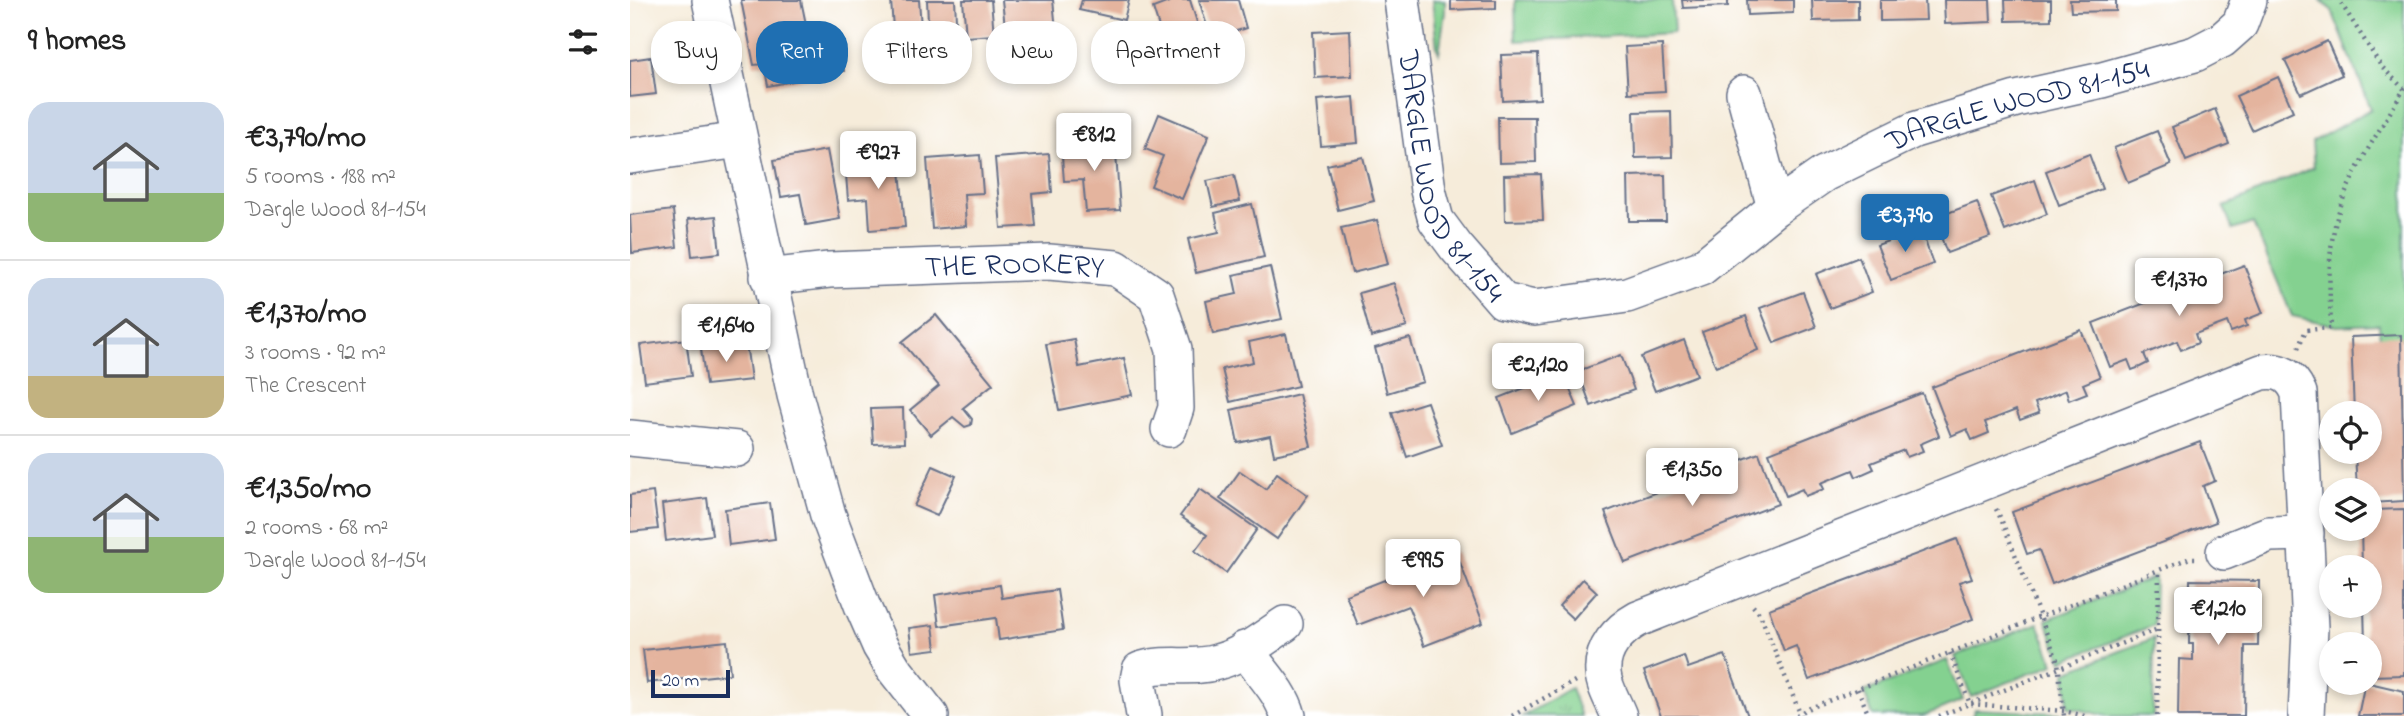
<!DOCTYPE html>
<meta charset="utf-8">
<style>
body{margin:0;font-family:"Indie Flower",sans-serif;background:#f6f6f6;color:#222;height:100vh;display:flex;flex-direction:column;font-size:26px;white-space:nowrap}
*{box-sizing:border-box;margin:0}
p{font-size:23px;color:#767676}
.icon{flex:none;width:38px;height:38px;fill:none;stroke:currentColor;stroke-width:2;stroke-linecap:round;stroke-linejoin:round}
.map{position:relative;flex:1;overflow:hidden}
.details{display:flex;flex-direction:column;background:#fff;width:630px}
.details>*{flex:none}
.guide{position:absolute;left:21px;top:21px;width:665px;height:63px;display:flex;gap:14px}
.fabs{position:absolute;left:1689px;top:401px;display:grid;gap:14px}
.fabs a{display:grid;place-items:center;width:63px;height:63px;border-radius:50%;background:#fff;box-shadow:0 4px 10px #0003;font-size:35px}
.scale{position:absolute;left:21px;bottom:18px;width:79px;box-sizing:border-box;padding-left:7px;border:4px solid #1b2f5e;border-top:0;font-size:19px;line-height:24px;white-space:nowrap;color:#1b2f5e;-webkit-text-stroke:5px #fff;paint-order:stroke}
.price{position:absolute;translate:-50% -60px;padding:0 16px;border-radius:7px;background:#fff;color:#222;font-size:23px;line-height:46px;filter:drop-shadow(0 2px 4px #0008)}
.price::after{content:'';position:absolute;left:50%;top:42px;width:21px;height:16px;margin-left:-10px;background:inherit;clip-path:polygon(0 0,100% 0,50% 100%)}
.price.current{background:#1f6fb2;color:#fff}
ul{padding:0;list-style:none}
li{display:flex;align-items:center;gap:21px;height:175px;padding:0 28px}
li+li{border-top:2px solid #e0e0e0}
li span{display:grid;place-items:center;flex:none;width:196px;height:140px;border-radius:21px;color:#555}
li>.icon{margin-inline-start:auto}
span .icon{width:84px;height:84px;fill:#fffc;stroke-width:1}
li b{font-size:30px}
h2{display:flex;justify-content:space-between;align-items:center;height:84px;padding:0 28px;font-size:30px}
.chip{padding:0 24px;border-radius:28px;background:#fff;box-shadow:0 4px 10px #0003;font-size:24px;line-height:63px}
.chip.current{background:#1f6fb2;color:#fff}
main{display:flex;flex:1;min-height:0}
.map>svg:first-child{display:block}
</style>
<main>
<section class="details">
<h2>9 homes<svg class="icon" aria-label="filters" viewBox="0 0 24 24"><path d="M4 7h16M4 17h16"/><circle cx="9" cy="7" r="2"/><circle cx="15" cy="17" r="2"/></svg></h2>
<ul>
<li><span style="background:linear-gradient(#c9d6e8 65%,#8fb573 0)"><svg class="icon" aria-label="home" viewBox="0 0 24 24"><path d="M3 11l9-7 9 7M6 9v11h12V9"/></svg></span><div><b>€3,790/mo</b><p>5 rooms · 188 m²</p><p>Dargle Wood 81-154</p></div></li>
<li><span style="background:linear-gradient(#c9d6e8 70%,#c2b280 0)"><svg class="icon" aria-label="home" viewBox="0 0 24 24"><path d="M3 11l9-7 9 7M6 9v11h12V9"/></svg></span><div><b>€1,370/mo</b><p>3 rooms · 92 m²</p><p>The Crescent</p></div></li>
<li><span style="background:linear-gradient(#c9d6e8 60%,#8fb573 0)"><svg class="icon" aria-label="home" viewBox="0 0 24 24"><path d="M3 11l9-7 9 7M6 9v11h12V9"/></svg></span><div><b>€1,350/mo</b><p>2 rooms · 68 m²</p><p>Dargle Wood 81-154</p></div></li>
</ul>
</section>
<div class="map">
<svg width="1774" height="716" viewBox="0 0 1774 716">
<defs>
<pattern id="park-tufts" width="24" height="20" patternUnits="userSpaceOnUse" patternTransform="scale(1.75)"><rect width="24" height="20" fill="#84d190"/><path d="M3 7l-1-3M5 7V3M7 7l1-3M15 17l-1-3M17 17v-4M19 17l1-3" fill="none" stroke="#6baa79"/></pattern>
</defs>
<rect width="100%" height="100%" fill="#fff"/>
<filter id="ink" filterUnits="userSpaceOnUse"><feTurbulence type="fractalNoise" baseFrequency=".0143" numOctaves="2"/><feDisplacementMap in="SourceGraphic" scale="14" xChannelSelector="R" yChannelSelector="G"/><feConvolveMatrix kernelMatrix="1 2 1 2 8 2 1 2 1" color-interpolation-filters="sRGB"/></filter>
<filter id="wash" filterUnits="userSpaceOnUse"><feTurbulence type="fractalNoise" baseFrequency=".00686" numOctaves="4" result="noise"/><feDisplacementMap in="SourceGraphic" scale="28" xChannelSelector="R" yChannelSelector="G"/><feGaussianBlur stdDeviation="1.57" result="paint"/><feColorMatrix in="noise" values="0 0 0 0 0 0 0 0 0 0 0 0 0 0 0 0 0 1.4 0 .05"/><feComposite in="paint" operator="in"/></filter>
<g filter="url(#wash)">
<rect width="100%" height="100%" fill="#f6ecda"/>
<!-- green -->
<g fill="#84d190" stroke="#508077" stroke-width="2">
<polygon points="802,0 815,0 815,12 809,53 807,48"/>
<polygon points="885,0 1042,0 1044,33 886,41"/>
<polygon points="1691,0 1774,0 1774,339 1750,340 1749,324 1707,326 1662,316 1623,223 1603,230 1594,207 1684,167 1682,142 1741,109 1702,11"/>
<polygon points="1525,577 1524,625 1432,661 1416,620"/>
<polygon points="1408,623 1424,664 1341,697 1325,656"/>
<polygon points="1524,638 1523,716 1477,716 1438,707 1436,672"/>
<polygon points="1317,660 1333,700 1293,716 1243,716 1234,692"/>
<polygon points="1345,709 1430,713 1430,716 1342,716"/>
</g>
<!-- park -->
<polygon fill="url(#park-tufts)" stroke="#508077" stroke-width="2" points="941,688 951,716 893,716"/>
<g id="blocks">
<!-- building -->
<g fill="#e4b49e">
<polygon points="111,0 171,0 179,39 207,33 214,71 138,86 134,64 124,65"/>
<polygon points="261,0 289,0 292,41 264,43"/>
<polygon points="297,0 325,0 327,40 299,41"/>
<polygon points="333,0 361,0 364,35 336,37"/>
<polygon points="372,0 423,0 426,30 376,35"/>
<polygon points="452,0 499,0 494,20 449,10"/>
<polygon points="544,0 560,0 570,32 534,43 523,8"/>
<polygon points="569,0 608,0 616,28 581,39"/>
<polygon points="821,0 866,0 866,8 821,10"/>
<polygon points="1052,0 1098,0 1098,6 1053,8"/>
<polygon points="1117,0 1163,0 1163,13 1118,15"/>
<polygon points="1182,0 1228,0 1228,20 1183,21"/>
<polygon points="1250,0 1295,0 1296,20 1250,21"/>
<polygon points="1314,0 1360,0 1361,22 1315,24"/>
<polygon points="1375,0 1421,0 1421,20 1376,21"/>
<polygon points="1440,0 1486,0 1486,11 1441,12"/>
<polygon points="720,30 722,76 685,78 683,32"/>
<polygon points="1697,41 1712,75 1671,94 1655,61"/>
<polygon points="1032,45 1035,91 998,93 995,47"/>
<polygon points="908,54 910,99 873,101 871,55"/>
<polygon points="21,57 26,94 0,97 0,60"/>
<polygon points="1648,77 1663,111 1622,130 1606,96"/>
<polygon points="724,97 728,143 691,146 687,100"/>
<polygon points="1585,109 1599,144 1556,161 1542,127"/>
<polygon points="1041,111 1042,157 1005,158 1004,112"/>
<polygon points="529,114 579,135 552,199 521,186 533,156 515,149"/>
<polygon points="868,117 905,117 906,162 869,163"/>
<polygon points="1527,131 1541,165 1498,183 1484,148"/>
<polygon points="485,140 490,210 456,212 453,180 434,181 431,144"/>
<polygon points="197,150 210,219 176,225 170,194 151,197 144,160"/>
<polygon points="419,154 422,192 402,194 405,226 371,228 365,158"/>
<polygon points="1459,154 1472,189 1429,205 1416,171"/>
<polygon points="350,155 353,193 334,194 336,226 302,229 297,159"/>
<polygon points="733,157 744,201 708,210 697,165"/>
<polygon points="269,158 275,227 240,230 238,198 218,200 215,162"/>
<polygon points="911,174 913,220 875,221 874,175"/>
<polygon points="604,175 610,201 583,207 577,181"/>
<polygon points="1035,175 1036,221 999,221 998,176"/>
<polygon points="1405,180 1417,214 1375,231 1361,196"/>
<polygon points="1347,202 1360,237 1317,253 1304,218"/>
<polygon points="622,204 634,257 566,273 558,239 589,232 585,213"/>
<polygon points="43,210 47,247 2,253 0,215"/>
<polygon points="86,216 90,253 62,256 58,219"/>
<polygon points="747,220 758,264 722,273 711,228"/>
<polygon points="1291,229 1303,264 1261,280 1247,245"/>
<polygon points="1229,257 1242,292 1200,308 1186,274"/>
<polygon points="1614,265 1633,313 1615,320 1617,326 1601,332 1597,322 1565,334 1568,343 1551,350 1547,341 1514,354 1518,363 1510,367 1502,370 1498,360 1480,367 1463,323"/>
<polygon points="640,267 652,319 583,334 576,301 607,294 603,275"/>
<polygon points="764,283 777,327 741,337 729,293"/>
<polygon points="1173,292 1186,327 1144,343 1130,308"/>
<polygon points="306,315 363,384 333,408 342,419 341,425 335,427 323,417 301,435 280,410 309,386 272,342"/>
<polygon points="1116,316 1128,350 1086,367 1072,332"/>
<polygon points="1451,330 1470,377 1453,384 1457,393 1439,400 1436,390 1405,403 1409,413 1390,420 1386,410 1355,422 1359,433 1342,440 1337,429 1321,436 1302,387"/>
<polygon points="656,334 668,386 600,402 592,369 623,362 619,342"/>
<polygon points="1771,335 1774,501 1740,503 1740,490 1727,490 1725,452 1740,452 1740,413 1724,413 1721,337"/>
<polygon points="780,338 793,382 757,393 745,348"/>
<polygon points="56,339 61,376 15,382 10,345"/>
<polygon points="444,339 449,367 494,358 502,395 429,410 416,344"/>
<polygon points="1054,340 1067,375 1025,391 1011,357"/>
<polygon points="116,343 121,380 76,385 71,349"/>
<polygon points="991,355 1004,390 961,406 948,371"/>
<polygon points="933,373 947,406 882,433 869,398"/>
<polygon points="1292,393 1309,436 1290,444 1293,451 1277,457 1274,450 1241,463 1244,469 1226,477 1223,470 1191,483 1194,489 1175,496 1172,489 1156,496 1139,453"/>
<polygon points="669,394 681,447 644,455 640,436 608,443 601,410"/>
<polygon points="797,402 812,445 777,457 762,413"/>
<polygon points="273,408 274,443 243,444 241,409"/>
<polygon points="1570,442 1585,481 1573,486 1586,522 1422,584 1409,550 1397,554 1382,512"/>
<polygon points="1129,453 1148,504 995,563 975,512"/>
<polygon points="303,466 326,476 307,516 284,506"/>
<polygon points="610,471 636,489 647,473 678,495 647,539 590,499"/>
<polygon points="570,489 627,529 596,573 565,551 577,535 550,516"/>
<polygon points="23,492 28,529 0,532 0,495"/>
<polygon points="77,498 82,535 36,541 32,504"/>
<polygon points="140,503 145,539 99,545 95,509"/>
<polygon points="1774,509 1774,675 1740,676 1740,644 1735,644 1734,606 1740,606 1740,567 1732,567 1731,528 1740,528 1740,510"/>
<polygon points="1327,539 1342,578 1329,582 1343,619 1179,680 1166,646 1154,651 1139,609"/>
<polygon points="826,552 853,623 794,646 778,606 728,625 716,595"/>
<polygon points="953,579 967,592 943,619 929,606"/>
<polygon points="1560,580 1629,581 1628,646 1615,646 1614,716 1548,716 1549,659 1563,660 1563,644 1559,644"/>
<polygon points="370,585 372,598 427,590 433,630 369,640 366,618 309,626 305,595"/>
<polygon points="303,625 306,649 282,652 279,628"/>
<polygon points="97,641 100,674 17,683 13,650"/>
<polygon points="1095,655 1118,716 1031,716 1014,671 1054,656 1058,668"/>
<polygon points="1735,682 1774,691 1774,716 1728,716"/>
</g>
</g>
</g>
<g filter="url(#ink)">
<use href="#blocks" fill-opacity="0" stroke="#687189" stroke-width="2"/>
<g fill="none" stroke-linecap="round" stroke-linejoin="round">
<!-- minor casing -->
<g stroke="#687189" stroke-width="38">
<g id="minor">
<polyline points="80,0 165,395 198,515 232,605 250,646 264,669 301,716"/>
<path id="s1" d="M772,0L798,190L806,220L826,247L873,301L904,308L997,295L1071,268L1145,208L1194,174L1284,130L1386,99L1472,80L1565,54L1592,40L1610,24L1619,0"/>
<polyline points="1114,93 1145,208"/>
<polyline points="0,156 109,140"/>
<path id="s2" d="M138,277L199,270L419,262L486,268L526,295L544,349L546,408L539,429"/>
<polyline points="0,438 107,449"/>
<polyline points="1594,552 1639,534 1676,533"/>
<path d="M615,649C630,672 651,690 658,716"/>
<path d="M514,715L508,680L510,670C535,661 562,670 587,662C612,656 634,638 655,624"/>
<path d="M989,716C984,703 974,687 973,673C971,649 988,630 1008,619L1632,372C1651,370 1661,375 1669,393L1680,628L1676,716"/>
</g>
</g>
<!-- path -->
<g stroke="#687189" stroke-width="4.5" stroke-dasharray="2 5" stroke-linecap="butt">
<path d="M1668,348L1676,330L1701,328C1700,295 1697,263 1704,230C1714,180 1749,133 1774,89L1751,66L1709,0"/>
<polyline points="1366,509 1371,519 1428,662 1434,716"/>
<polyline points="1123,606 1130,614 1171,716"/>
<polyline points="1320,653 1340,704 1434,711 1455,716"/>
<polyline points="1228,689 1239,716"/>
<polyline points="882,716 945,681"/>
<polyline points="1167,716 1175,710 1529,570 1560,558 1566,558"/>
<polyline points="1309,716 1528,629"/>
<polyline points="1527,716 1529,570"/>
</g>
<!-- minor -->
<use href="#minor" stroke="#fff" stroke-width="35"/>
</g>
</g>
<g text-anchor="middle" stroke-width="5" stroke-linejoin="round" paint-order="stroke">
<!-- street labels -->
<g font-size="30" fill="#1b2f5e" stroke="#fff">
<text dy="10" stroke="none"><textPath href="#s1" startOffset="894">DARGLE WOOD 81-154</textPath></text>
<text dy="10" stroke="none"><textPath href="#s1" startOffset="187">DARGLE WOOD 81-154</textPath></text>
<text dy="10" stroke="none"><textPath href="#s2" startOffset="247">THE ROOKERY</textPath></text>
</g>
</g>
</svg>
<div class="fabs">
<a><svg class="icon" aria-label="locate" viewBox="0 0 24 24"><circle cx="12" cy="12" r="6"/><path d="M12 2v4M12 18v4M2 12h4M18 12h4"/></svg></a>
<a><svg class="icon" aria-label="layers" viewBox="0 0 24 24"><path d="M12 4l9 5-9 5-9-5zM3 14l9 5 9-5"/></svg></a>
<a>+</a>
<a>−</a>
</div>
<div class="scale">20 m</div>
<b class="price" style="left:464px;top:173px">€812</b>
<b class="price" style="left:248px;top:191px">€927</b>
<b class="price current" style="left:1275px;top:254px">€3,790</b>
<b class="price" style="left:1549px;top:318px">€1,370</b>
<b class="price" style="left:96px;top:364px">€1,640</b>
<b class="price" style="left:908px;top:403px">€2,120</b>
<b class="price" style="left:1062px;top:508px">€1,350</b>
<b class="price" style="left:793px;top:599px">€995</b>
<b class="price" style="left:1588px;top:647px">€1,210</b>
<div class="guide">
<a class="chip">Buy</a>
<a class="chip current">Rent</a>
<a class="chip">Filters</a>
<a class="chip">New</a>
<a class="chip">Apartment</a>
</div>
</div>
</main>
